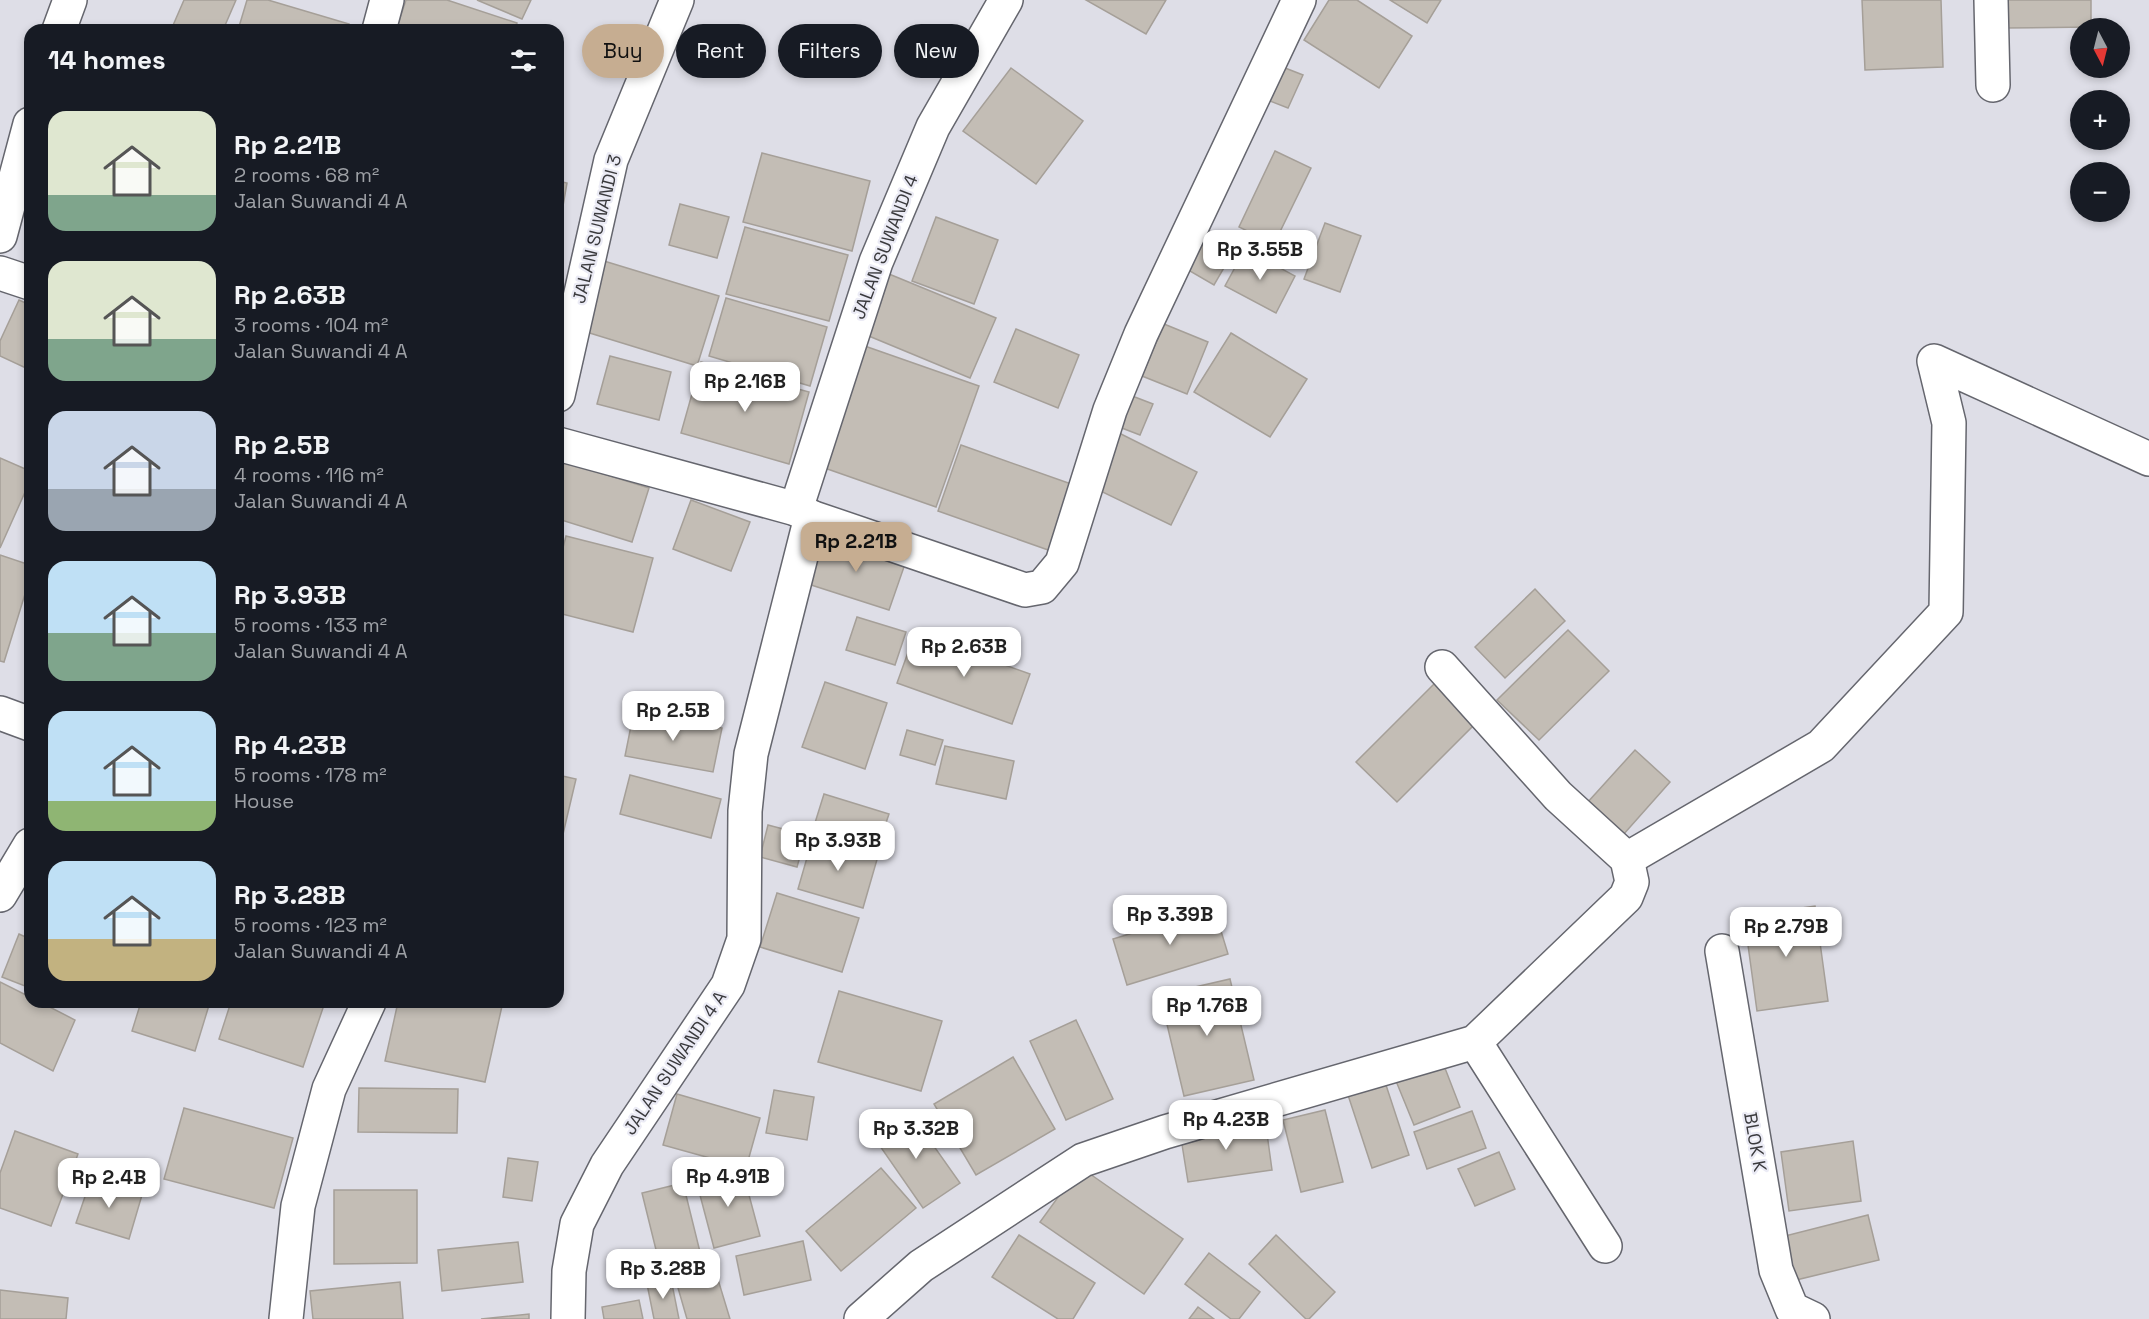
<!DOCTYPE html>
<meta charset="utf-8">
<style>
body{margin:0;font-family:"Space Grotesk",sans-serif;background:#242831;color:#f1f3f6;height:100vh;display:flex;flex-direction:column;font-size:22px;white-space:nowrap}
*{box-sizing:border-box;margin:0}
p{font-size:20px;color:#9ea1a6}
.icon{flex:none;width:33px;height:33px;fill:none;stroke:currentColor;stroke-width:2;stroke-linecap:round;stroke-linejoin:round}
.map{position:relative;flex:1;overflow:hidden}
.sheet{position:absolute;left:24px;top:24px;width:540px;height:984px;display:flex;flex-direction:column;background:#171b24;border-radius:18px;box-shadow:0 3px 9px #0003}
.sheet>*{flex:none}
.guide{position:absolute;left:582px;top:24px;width:570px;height:54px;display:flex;gap:12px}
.needle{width:39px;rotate:173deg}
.fabs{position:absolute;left:2070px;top:18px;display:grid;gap:12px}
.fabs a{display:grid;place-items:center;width:60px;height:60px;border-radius:50%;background:#171b24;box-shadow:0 3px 9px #0003;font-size:30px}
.price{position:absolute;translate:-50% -51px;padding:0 14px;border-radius:12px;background:#fff;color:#222;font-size:20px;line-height:39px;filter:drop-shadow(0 2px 3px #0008)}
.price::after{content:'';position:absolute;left:50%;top:36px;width:18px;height:14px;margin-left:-9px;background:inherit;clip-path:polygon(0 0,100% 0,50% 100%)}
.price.current{background:#c6ad91;color:#111}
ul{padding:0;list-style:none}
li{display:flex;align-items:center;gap:18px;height:150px;padding:0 24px}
li span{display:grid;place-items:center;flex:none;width:168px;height:120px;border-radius:18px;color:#555}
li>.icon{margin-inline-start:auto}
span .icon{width:72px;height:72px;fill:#fffc;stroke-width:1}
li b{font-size:26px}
h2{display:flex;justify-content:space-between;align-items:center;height:72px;padding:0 24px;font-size:26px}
.chip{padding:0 21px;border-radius:27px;background:#171b24;box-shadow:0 3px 9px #0003;font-size:21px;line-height:54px}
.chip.current{background:#c6ad91;color:#111}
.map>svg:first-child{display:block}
</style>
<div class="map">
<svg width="2149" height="1319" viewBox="0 0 2149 1319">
<rect width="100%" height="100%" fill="#dedee7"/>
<!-- building -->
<g fill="#c3bdb5" stroke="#a59f98" stroke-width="1.5">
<polygon points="184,0 236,0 223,30 171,30"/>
<polygon points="247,0 268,0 349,24 347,30 238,30"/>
<polygon points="406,0 447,0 517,23 515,30 396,30"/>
<polygon points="477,0 531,0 522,19"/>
<polygon points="1086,0 1166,0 1146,34"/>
<polygon points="1329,0 1357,0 1412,36 1379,88 1304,40"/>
<polygon points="1390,0 1441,0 1427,23"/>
<polygon points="1862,0 1941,0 1943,67 1865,70"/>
<polygon points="2004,0 2091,0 2091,27 2005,28"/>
<polygon points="1280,66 1303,75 1288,108 1265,99"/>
<polygon points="1011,68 1083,121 1036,184 963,131"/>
<polygon points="1275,151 1311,168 1274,244 1239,227"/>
<polygon points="762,153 870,181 852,251 743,222"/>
<polygon points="558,181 567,183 558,234"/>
<polygon points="680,204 729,217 717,258 669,245"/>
<polygon points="936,217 998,240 974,304 912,281"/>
<polygon points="1325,223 1361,236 1340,292 1304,279"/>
<polygon points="745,227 848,255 829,321 726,294"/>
<polygon points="1206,229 1236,247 1214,285 1183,267"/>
<polygon points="1245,249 1295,276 1276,313 1225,286"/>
<polygon points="604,261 719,296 697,366 583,331"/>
<polygon points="889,274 996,318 970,378 864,334"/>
<polygon points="726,298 827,327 810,386 709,356"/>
<polygon points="19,300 30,305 30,365 28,369 0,356 0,341"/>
<polygon points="1164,324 1208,342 1187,394 1142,376"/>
<polygon points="1016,329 1079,355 1058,408 994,382"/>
<polygon points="1231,333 1307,379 1270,437 1194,392"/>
<polygon points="859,344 979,386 936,507 816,465"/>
<polygon points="610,356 671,372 659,420 597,404"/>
<polygon points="701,362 809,392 789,464 681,433"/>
<polygon points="1127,394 1153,404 1140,435 1114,425"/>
<polygon points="1115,431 1197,472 1171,525 1088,485"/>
<polygon points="961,445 1074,485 1051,551 938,511"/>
<polygon points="0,458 30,471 30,481 0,548"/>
<polygon points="562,461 649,488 632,542 558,519 558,473"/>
<polygon points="691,500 750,522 731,571 673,549"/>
<polygon points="566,536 653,558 633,632 558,613 558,567"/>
<polygon points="825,536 905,564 889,610 808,584"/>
<polygon points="0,555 30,565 30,578 4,662 0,661"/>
<polygon points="1535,589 1565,621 1505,678 1475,647"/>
<polygon points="857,617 906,632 895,665 846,650"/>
<polygon points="1568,630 1609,671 1539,740 1497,700"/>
<polygon points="915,633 1030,674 1012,724 897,683"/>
<polygon points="825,682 887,703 865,769 802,747"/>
<polygon points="1435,683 1476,723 1397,802 1356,762"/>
<polygon points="634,711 722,728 713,772 625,756"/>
<polygon points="907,730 943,740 935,765 900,755"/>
<polygon points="945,746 1014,761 1006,799 936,784"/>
<polygon points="1635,750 1670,782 1623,835 1587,803"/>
<polygon points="558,775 576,779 563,834 558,833"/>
<polygon points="630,775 721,799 711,838 620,814"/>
<polygon points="824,794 889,814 878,846 814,826"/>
<polygon points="768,825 806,835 797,867 760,857"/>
<polygon points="813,837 878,856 863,908 798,889"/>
<polygon points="777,893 859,918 842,972 760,947"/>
<polygon points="1815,906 1828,1001 1757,1011 1744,916"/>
<polygon points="1214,908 1228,954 1127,985 1113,939"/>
<polygon points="19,934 30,939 30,988 2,977"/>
<polygon points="1230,979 1254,1080 1184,1096 1160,995"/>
<polygon points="0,982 30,997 30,1002 40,1002 75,1020 53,1071 0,1043"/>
<polygon points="839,991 942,1021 921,1091 818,1062"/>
<polygon points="141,1002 210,1002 195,1051 132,1031"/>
<polygon points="231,1002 325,1002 303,1067 219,1039"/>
<polygon points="398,1002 486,1002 502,1006 485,1082 385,1061"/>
<polygon points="1076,1020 1113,1099 1066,1120 1030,1041"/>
<polygon points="1013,1057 1055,1129 976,1175 934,1104"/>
<polygon points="1443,1063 1460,1107 1414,1125 1396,1081"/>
<polygon points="1384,1079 1409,1155 1372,1168 1347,1092"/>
<polygon points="359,1088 458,1089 457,1133 358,1132"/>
<polygon points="774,1090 814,1097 807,1140 766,1133"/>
<polygon points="677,1094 760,1118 746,1168 663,1145"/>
<polygon points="184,1108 293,1138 274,1208 164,1179"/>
<polygon points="1325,1110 1343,1182 1301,1192 1283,1120"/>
<polygon points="909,1111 960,1183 923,1208 873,1136"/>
<polygon points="1472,1111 1486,1148 1427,1169 1414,1132"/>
<polygon points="1265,1119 1272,1170 1188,1182 1180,1132"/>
<polygon points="15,1131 78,1154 51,1226 0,1208 0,1173"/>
<polygon points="1853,1141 1861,1201 1789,1211 1781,1152"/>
<polygon points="1499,1152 1515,1189 1475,1206 1458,1169"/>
<polygon points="508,1158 538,1162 532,1201 503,1197"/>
<polygon points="1080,1167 1183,1239 1144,1294 1040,1222"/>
<polygon points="881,1168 916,1208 841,1271 806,1231"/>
<polygon points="742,1169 760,1236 714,1248 696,1180"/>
<polygon points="91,1179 142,1195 129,1239 76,1223"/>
<polygon points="683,1183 700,1252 659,1262 642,1193"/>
<polygon points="334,1190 417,1190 417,1263 334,1264"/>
<polygon points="1868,1215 1879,1260 1796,1280 1785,1236"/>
<polygon points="1019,1235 1095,1283 1073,1319 1058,1319 992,1277"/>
<polygon points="1276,1235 1335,1292 1309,1319 1306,1319 1249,1264"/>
<polygon points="803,1241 811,1280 744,1295 736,1256"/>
<polygon points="518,1242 523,1282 442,1291 438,1250"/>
<polygon points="1209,1253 1260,1292 1239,1319 1231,1319 1185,1284"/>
<polygon points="713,1263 730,1319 687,1319 674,1274"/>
<polygon points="671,1279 679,1319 654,1319 647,1284"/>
<polygon points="400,1282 403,1319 313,1319 310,1291"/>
<polygon points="0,1290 68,1298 66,1319 0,1319"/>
<polygon points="639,1300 643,1319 604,1319 602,1307"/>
<polygon points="1198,1307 1214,1319 1189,1319"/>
<polygon points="529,1314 529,1319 481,1319"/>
</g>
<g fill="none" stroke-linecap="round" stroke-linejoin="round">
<!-- street casing -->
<g stroke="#65666e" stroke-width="36">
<g id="street">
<polyline points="1991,0 1993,85"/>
<polyline points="59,30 70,0"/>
<polyline points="379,30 387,0"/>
<polyline points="0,236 30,124"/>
<polyline points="0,273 30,283"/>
<polyline points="558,395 611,160 677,0"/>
<polyline points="558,444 796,509 811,517 1025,590 1042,587 1062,563 1110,410 1141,334 1299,0"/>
<polyline points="796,509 876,262 933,127 1006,0"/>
<polyline points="0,713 30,724"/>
<polyline points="1627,859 1821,746 1946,612 1949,423 1934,361 2149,459"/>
<polyline points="0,895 30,845"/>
<polyline points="1722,951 1776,1270 1792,1309 1813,1319"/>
<polyline points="1475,1042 1605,1246"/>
<polyline points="286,1319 298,1206 329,1089 369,1002"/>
<polyline points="568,1319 569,1271 577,1224 607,1165 728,985 744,939 745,811 751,754 811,517"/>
<polyline points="861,1319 921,1266 1083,1160 1165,1132 1475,1042 1626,897 1632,882 1627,859 1558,796 1442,667"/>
</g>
</g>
<!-- street -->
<use href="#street" stroke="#fff" stroke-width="33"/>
</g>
<g text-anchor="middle" stroke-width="4.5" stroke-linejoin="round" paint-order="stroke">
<!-- street labels -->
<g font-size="18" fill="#3a3a3d" stroke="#ebebf5">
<text transform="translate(597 229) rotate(-76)" y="6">JALAN SUWANDI 3</text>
<text transform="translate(885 247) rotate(-69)" y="6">JALAN SUWANDI 4</text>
<text transform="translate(675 1063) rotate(-56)" y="6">JALAN SUWANDI 4 A</text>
<text transform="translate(1755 1142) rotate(80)" y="6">BLOK K</text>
</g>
</g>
</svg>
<div class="fabs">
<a><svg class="needle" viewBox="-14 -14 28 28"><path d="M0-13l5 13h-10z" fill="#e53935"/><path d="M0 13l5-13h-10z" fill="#9ea1a6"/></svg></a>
<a>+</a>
<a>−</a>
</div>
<b class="price" style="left:1260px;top:281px">Rp 3.55B</b>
<b class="price" style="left:745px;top:413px">Rp 2.16B</b>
<b class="price current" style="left:856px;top:573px">Rp 2.21B</b>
<b class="price" style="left:964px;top:678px">Rp 2.63B</b>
<b class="price" style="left:673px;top:742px">Rp 2.5B</b>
<b class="price" style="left:838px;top:872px">Rp 3.93B</b>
<b class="price" style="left:1170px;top:946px">Rp 3.39B</b>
<b class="price" style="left:1786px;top:958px">Rp 2.79B</b>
<b class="price" style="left:1207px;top:1037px">Rp 1.76B</b>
<b class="price" style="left:1226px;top:1151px">Rp 4.23B</b>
<b class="price" style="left:916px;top:1160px">Rp 3.32B</b>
<b class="price" style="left:728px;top:1208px">Rp 4.91B</b>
<b class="price" style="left:109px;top:1209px">Rp 2.4B</b>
<b class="price" style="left:663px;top:1300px">Rp 3.28B</b>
<div class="guide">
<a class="chip current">Buy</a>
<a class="chip">Rent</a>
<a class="chip">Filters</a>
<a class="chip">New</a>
</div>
<section class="sheet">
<h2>14 homes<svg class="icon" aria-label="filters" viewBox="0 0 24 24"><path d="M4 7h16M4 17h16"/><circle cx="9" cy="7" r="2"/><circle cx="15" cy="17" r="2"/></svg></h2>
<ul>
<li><span style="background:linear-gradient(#dfe7d0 70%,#7fa58c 0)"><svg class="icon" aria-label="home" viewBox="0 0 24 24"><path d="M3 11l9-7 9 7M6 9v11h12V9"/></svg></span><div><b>Rp 2.21B</b><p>2 rooms · 68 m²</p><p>Jalan Suwandi 4 A</p></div></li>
<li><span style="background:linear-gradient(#dfe7d0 65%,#7fa58c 0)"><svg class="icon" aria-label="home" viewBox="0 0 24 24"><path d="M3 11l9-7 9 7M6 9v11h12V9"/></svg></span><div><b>Rp 2.63B</b><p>3 rooms · 104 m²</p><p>Jalan Suwandi 4 A</p></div></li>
<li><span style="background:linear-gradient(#c9d6e8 65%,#9aa5b1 0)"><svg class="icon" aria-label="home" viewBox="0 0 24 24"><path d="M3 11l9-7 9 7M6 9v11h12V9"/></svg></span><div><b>Rp 2.5B</b><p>4 rooms · 116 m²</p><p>Jalan Suwandi 4 A</p></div></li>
<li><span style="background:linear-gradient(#bfe0f5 60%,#7fa58c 0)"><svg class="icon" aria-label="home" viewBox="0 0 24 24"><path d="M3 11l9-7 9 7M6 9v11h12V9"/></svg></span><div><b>Rp 3.93B</b><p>5 rooms · 133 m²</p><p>Jalan Suwandi 4 A</p></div></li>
<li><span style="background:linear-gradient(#bfe0f5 75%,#8fb573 0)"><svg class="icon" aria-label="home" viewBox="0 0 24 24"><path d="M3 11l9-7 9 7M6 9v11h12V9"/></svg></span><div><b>Rp 4.23B</b><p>5 rooms · 178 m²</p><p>House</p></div></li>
<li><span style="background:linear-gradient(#bfe0f5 65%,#c2b280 0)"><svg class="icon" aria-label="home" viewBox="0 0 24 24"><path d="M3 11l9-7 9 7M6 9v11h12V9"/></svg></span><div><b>Rp 3.28B</b><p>5 rooms · 123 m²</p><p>Jalan Suwandi 4 A</p></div></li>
</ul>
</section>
</div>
